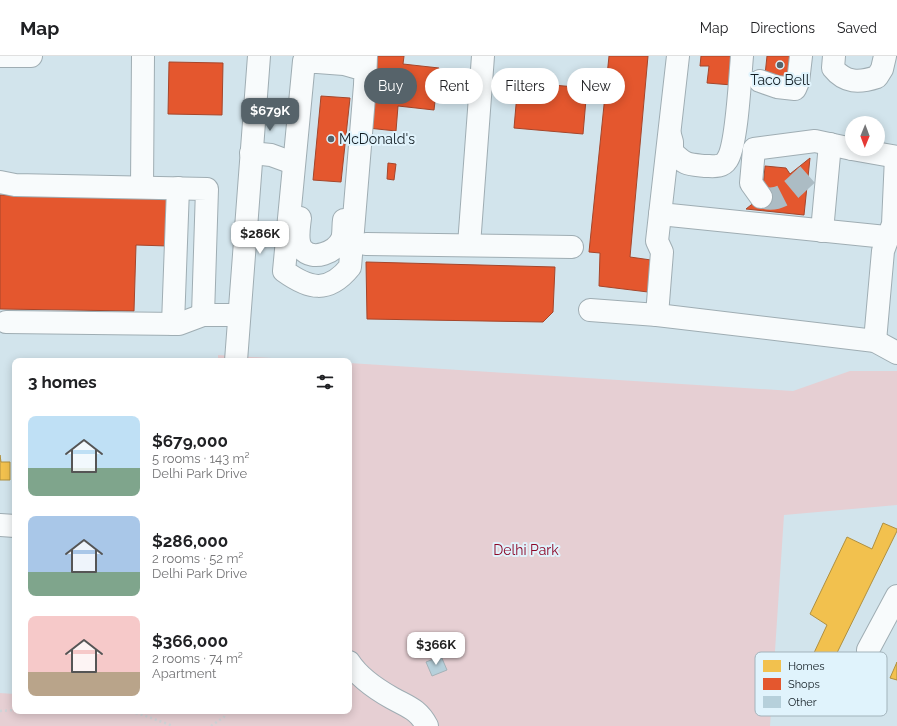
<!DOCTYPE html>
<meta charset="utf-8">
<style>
body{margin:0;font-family:Raleway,sans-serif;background:#f6f6f6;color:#202124;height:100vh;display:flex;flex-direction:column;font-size:15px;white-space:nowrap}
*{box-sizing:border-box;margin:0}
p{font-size:13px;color:#757577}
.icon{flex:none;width:22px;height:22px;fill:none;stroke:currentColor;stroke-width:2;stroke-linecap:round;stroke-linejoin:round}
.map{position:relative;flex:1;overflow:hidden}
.panel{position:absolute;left:12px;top:302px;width:340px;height:356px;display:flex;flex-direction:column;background:#fff;border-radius:8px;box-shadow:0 2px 10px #0003}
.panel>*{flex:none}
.banner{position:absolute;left:364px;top:12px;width:380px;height:36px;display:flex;gap:8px}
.needle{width:26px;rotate:181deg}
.buttons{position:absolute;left:845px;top:60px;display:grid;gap:8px}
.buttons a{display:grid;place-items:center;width:40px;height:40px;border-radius:50%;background:#fff;box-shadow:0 2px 10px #0003;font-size:20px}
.price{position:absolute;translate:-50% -34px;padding:0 9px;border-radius:8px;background:#fff;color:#222;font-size:13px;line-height:26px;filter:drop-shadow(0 1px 2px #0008)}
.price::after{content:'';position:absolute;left:50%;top:24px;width:12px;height:9px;margin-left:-6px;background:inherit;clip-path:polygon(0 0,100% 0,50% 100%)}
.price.selected{background:#56636a;color:#fff}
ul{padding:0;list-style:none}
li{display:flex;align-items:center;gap:12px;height:100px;padding:0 16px}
li span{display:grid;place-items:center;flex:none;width:112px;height:80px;border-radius:8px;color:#555}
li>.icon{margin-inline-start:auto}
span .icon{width:48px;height:48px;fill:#fffc;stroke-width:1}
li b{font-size:17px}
h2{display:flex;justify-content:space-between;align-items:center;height:48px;padding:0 16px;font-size:17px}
.chip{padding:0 14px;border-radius:18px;background:#fff;box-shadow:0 2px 10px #0003;font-size:14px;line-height:36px}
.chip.selected{background:#56636a;color:#fff}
header{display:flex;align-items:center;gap:24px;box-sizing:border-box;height:56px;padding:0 20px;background:#fff;border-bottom:1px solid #e0e0e0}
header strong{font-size:19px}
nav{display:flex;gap:22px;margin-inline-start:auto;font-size:14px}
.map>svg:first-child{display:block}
</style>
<header>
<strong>Map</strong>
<nav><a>Map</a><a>Directions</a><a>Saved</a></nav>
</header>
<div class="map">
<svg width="897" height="670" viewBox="0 0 897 670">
<rect width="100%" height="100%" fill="#d2e4ec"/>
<!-- green -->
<g fill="#e6cfd3">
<polygon points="218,299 325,305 218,305"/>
<polygon points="349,307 793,335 850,315 897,315 897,449 784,459 770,670 0,670 0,637 15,638 15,655 349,655"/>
</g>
<!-- homes -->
<g fill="#f2c14e" stroke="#af9041">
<polygon points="0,399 1,406 10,406 10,424 0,424"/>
<polygon points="883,467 897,473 897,475 832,607 813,599 827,569 810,558 847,481 872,493"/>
<polygon points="897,606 897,624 890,622"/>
</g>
<!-- shops -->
<g fill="#e4572e" stroke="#a5462b">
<polygon points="375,0 404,0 403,8 439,12 434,54 398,50 396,75 368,72"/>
<polygon points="609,0 648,0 630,201 651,204 648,236 599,230 600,197 589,196"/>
<polygon points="701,0 734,0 732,29 707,27 709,10 700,10"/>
<polygon points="767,0 794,0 792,21 765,19"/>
<polygon points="169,6 223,7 222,59 168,58"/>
<polygon points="518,26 587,32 583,78 514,72"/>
<polygon points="321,40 350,42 341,126 313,124"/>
<polygon points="810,102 804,159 746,153 766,137 763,132 765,110 786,112 790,118"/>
<polygon points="388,107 396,108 394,124 387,123"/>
<polygon points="0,139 168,142 168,190 136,189 134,255 0,253"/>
<polygon points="366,206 555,211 553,256 543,266 367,263"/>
</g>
<!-- building -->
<polygon fill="#b6d0db" stroke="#a5b2b8" points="441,600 447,614 432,620 426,606"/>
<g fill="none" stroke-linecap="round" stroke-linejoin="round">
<!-- minor-tunnel -->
<path stroke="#acbcc4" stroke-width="22" stroke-dasharray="22 11" stroke-linecap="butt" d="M761,141C782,148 793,131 808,118"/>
<!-- minor casing -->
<g stroke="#9fadb3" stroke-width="24">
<g id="minor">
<polyline points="0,0 31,0"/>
<path d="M834,0L833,12C845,27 859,27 877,21L882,13L885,0"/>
<path d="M365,14L344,8L304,5L284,215C309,233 328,238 350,211L365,29L366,0"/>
<polyline points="760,25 777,31 795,33 798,26 801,0"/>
<path d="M670,79L672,86V96C686,109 686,108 705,110C713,110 722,112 727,104C737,90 740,21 742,0"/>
<polyline points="852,93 897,101"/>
<polyline points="251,97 271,99 293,107"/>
<polyline points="0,126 15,129 207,133 203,259"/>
<polyline points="142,131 143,0"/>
<polyline points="761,141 751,127 754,93 815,85 852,93"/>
<polyline points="660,158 886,181"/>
<path d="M300,162C299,171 296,185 302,193C313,206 336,196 342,183C344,178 343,170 344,164"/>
<polyline points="822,175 830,88"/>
<polyline points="366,188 572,191"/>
<polyline points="469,189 483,0"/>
<polyline points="590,254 657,259 875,285 897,297"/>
<polyline points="657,259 662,196 657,185 678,0"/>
<polyline points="6,266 179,268 203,259 238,259"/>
<polyline points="173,268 178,132"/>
<polyline points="875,285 883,195 893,168 896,101"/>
<polyline points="236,305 259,0"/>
<polyline points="0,469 15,470"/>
<polyline points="868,594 897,540"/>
<path d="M349,606C358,620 376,633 392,642C408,651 418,653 427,670"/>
</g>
</g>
<!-- path -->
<g stroke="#cfd4d7" stroke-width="2.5" stroke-dasharray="2 3" stroke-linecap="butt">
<polyline points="0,655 15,654"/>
<polyline points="126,655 143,659 173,670"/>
<polyline points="211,670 224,661 227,655"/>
</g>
<!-- minor -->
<use href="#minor" stroke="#f8fbfc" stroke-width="22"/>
</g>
<!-- markers -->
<g fill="#56636a" stroke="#e0f3fc" stroke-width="1.5">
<circle cx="780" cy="9" r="4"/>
<circle cx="331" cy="83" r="4"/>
</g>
<g text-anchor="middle" stroke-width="4" stroke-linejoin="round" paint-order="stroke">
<!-- poi labels -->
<g font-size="14" fill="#131e24" stroke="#e0f3fc">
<text x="780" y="29">Taco Bell</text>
<text x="339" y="88" text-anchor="start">McDonald's</text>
</g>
<!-- park labels -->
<g font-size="14" fill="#8c0727" stroke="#e0f3fc">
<text x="526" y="499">Delhi Park</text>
</g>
</g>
<!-- legend -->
<rect x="755" y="596" width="132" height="64" rx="6" fill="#e0f3fc" stroke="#a2b3bb" stroke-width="1"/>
<rect x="763" y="604" width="18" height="12" fill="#f2c14e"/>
<rect x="763" y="622" width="18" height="12" fill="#e4572e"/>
<rect x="763" y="640" width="18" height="12" fill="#b6d0db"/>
<g font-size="11" fill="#131e24">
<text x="788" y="614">Homes</text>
<text x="788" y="632">Shops</text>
<text x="788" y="650">Other</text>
</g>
</svg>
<div class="buttons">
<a><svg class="needle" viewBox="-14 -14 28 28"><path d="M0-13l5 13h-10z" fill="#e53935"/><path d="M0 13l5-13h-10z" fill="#757577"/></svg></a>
</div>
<b class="price selected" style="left:270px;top:76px">$679K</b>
<b class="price" style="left:260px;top:199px">$286K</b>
<b class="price" style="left:436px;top:610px">$366K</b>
<div class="banner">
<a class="chip selected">Buy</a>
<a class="chip">Rent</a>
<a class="chip">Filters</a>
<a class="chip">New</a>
</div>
<section class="panel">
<h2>3 homes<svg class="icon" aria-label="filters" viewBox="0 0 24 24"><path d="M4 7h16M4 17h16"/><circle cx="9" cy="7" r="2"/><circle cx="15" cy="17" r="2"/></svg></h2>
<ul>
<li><span style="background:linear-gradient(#bfe0f5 65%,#7fa58c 0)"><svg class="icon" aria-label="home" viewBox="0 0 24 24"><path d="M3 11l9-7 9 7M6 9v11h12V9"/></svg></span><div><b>$679,000</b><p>5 rooms · 143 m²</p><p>Delhi Park Drive</p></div></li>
<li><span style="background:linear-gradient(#a9c7e8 70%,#7fa58c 0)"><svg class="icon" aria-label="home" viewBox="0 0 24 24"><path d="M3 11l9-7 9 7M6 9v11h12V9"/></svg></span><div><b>$286,000</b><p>2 rooms · 52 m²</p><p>Delhi Park Drive</p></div></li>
<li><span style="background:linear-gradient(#f6c9c9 70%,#b9a48a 0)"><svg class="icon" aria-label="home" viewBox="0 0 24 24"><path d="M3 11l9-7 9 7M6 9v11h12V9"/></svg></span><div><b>$366,000</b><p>2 rooms · 74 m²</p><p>Apartment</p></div></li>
</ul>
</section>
</div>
